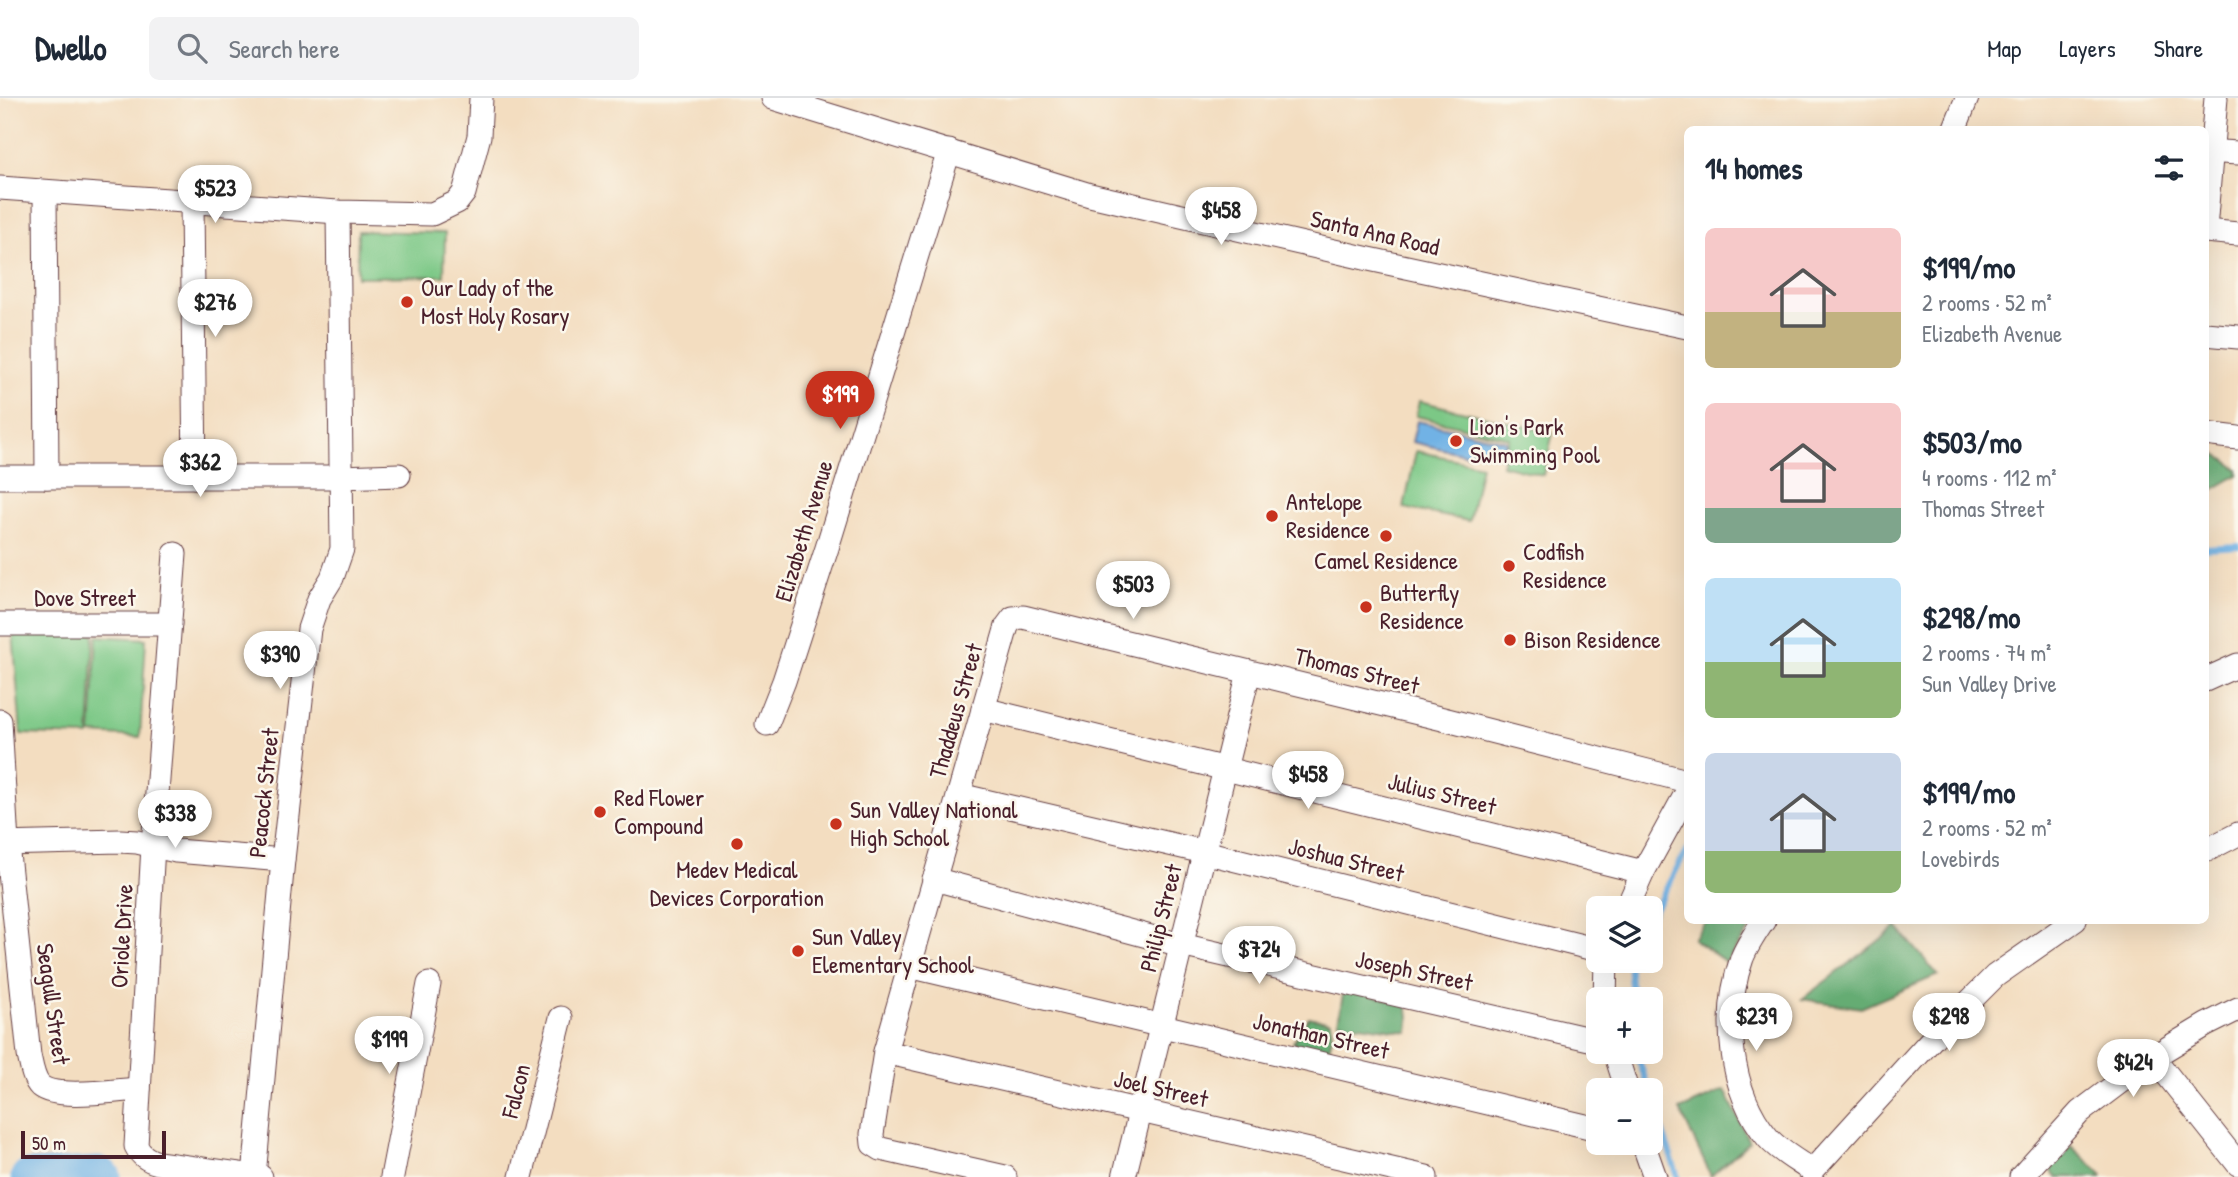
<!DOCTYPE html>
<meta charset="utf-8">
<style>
body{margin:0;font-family:"Patrick Hand",sans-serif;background:#f2f2f3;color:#1f2937;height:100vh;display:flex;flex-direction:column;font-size:26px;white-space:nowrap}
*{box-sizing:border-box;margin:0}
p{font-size:23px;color:#747a83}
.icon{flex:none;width:38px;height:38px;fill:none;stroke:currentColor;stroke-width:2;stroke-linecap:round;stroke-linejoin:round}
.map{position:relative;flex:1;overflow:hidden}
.drawer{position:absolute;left:1684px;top:28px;width:525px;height:798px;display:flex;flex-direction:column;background:#fff;border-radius:10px;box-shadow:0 7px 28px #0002}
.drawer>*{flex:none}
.controls{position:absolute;left:1586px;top:798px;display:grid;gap:14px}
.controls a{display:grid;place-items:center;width:77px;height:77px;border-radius:10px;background:#fff;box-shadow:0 7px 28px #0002;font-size:35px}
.scale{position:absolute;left:21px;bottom:18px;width:145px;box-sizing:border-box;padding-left:7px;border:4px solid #4a1f2b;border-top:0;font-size:19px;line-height:24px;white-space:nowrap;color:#4a1f2b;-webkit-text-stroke:5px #fbf7ec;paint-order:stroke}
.price{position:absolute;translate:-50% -60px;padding:0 16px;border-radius:24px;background:#fff;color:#222;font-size:23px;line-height:46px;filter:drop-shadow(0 2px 4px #0008)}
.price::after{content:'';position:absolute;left:50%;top:42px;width:21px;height:16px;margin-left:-10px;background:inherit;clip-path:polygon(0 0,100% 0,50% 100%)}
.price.selected{background:#c8321e;color:#fff}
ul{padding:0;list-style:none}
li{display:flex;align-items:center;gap:21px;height:175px;padding:0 21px}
li span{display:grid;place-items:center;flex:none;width:196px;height:140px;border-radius:10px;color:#555}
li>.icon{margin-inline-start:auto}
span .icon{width:84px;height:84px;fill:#fffc;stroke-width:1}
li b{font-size:30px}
h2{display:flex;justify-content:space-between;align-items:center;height:84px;padding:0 21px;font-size:30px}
header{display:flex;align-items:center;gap:42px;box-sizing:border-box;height:98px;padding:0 35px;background:#fff;border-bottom:2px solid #e0e1e3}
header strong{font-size:33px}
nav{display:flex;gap:38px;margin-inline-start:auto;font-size:24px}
.search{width:490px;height:63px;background:#f2f2f3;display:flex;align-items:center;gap:18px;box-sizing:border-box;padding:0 24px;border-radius:10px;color:#747a83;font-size:26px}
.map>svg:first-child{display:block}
</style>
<header>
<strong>Dwello</strong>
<div class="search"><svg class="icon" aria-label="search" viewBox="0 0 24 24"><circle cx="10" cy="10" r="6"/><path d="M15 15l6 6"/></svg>Search here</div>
<nav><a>Map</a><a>Layers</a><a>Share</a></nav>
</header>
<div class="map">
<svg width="2238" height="1079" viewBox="0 0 2238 1079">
<rect width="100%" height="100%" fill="#fbf7ec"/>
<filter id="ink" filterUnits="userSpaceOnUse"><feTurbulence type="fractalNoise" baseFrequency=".0143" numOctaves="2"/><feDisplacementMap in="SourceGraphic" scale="14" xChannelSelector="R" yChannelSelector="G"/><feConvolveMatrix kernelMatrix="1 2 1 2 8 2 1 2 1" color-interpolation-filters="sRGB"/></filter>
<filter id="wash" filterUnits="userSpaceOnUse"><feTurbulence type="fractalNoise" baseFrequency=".00686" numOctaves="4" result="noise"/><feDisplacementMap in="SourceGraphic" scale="28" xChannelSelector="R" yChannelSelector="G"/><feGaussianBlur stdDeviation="1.57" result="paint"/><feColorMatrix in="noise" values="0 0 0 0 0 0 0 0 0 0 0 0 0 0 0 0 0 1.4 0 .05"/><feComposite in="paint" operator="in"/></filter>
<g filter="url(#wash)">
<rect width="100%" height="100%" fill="#f3ddc0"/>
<!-- green -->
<g fill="#7cc886" stroke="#637458" stroke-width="2">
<polygon points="358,133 445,135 444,178 357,179"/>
<polygon points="1419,303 1553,335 1543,377 1502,367 1509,340 1416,318"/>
<polygon points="1416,353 1481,367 1469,423 1404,410"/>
<polygon points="13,535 94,536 89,638 21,636"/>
<polygon points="97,538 146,541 140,639 91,636"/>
</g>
<!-- forest -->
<g fill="#65ac73" stroke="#58664f" stroke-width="2">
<polygon points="2205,348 2238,371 2238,377 2205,396"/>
<polygon points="1706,823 1756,823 1726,864 1693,841"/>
<polygon points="1897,829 1938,877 1861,910 1802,901"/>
<polygon points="1344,891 1407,906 1409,918 1408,934 1338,924"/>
<polygon points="1309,919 1331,924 1332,939 1329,951 1321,957 1302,951 1293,944"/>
<polygon points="1725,992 1749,1044 1711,1078 1680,1012"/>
<polygon points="2071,1048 2103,1077 2102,1079 2057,1079 2050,1072"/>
</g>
<!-- water -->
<polygon fill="#71b2e5" stroke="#5e6888" stroke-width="2" points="1417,323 1506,343 1502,359 1470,352 1469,357 1412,344"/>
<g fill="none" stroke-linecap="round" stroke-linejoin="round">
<!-- stream -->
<g stroke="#71b2e5" stroke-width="6">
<polyline points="2205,450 2238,448"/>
<polyline points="1650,820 1687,752"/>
<polyline points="1629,863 1632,901"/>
<polyline points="1636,954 1649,992"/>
<polyline points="1650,997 1678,1079"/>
</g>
<!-- river -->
<polyline stroke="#71b2e5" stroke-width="35" points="28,1079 100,1076 104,1079"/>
</g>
</g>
<g filter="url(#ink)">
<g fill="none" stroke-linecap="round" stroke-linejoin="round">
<!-- minor casing -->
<g stroke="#633c41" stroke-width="25">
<g id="minor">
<polyline points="773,0 1090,97 1369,161 1687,229"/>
<polyline points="1954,32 1967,0"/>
<polyline points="2205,53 2238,55"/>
<polyline points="0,90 338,114 432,116 457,104 464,95 479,38 481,0"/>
<polyline points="45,94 47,379"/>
<polyline points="192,104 195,379"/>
<polyline points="2205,131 2216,0"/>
<polyline points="2205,133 2238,136"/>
<polyline points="2205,236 2238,239"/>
<polyline points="2205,336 2238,340"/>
<polyline points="0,379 341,379 399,377"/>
<path d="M175,456L153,748L136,1048C141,1058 148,1062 158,1065L261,1079"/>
<polyline points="0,526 170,526"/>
<polyline points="2205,582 2238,567"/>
<polyline points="983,611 1643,774"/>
<path d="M0,623L7,746L29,957C31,966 33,981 40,988C57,1002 117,992 139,991"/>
<polyline points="767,626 784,583 827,450 949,53"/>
<polyline points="959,697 1204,754 1598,852"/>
<polyline points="0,746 120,743 137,744 176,753 283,762"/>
<polyline points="2205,753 2238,736"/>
<polyline points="934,781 1181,847 1598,943"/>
<polyline points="1627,810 1643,774 1687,694"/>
<path d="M1764,822C1756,834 1747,847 1742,860C1722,916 1729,994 1768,1040C1779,1053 1798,1063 1812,1073L1934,939L1995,878L2075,822"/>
<polyline points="909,868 1598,1031"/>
<polyline points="1605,901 1606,863"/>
<polyline points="885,954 1426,1079"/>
<polyline points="1615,954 1627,992"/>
<polyline points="2153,959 2238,1066"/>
<polyline points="1643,1045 1655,1079"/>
<polyline points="254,1078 283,762 309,531 319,501 332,480 342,451 338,114"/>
<polyline points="392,1079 429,886"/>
<polyline points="521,1079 561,920"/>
<polyline points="1005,1079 881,1051 873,1046 872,1036 885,954 1007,528 1013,520 1023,519 1443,621 1687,683"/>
<polyline points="1124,1079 1249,574"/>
<polyline points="2021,1079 2080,1014 2153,959 2206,927 2238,911"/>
</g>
</g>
<!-- minor -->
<use href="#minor" stroke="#fff" stroke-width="23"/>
</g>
</g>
<!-- markers -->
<g fill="#c8321e" stroke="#fbf7ec" stroke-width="2.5">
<circle cx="407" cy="204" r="7"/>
<circle cx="1456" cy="343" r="7"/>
<circle cx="1272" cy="418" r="7"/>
<circle cx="1386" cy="438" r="7"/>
<circle cx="1509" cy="468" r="7"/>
<circle cx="1366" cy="509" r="7"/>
<circle cx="1510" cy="542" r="7"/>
<circle cx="600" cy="714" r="7"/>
<circle cx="836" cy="726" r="7"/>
<circle cx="737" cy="746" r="7"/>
<circle cx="798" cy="853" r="7"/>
</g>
<g text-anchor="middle" stroke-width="5" stroke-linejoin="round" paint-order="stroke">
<!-- street labels -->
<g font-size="24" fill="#4a1f2b" stroke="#fbf7ec">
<text transform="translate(1375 135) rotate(13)" y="8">Santa Ana Road</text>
<text transform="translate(804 433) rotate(-73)" y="8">Elizabeth Avenue</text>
<text x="85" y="508">Dove Street</text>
<text transform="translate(1357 573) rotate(14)" y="8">Thomas Street</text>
<text transform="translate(956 613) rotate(-74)" y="8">Thaddeus Street</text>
<text transform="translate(264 695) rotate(-84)" y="8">Peacock Street</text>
<text transform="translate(1442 696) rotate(14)" y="8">Julius Street</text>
<text transform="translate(1346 762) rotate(14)" y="8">Joshua Street</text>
<text transform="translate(1161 820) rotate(-76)" y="8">Philip Street</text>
<text transform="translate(122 838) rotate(-87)" y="8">Oriole Drive</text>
<text transform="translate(1414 873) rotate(12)" y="8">Joseph Street</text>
<text transform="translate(53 906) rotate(82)" y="8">Seagull Street</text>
<text transform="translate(1321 938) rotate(13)" y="8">Jonathan Street</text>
<text transform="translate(1161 991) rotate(13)" y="8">Joel Street</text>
<text transform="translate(516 993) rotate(-76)" y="8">Falcon</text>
</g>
<!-- poi labels -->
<g font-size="24" fill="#4a1f2b" stroke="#fbf7ec" text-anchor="start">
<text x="421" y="198">Our Lady of the<tspan x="421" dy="28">Most Holy Rosary</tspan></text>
<text x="1470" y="337">Lion's Park<tspan x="1470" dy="28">Swimming Pool</tspan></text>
<text x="1286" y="412">Antelope<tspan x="1286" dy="28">Residence</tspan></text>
<text x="1523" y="462">Codfish<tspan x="1523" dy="28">Residence</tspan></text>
<text x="1386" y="471" text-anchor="middle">Camel Residence</text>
<text x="1380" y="503">Butterfly<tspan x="1380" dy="28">Residence</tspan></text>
<text x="1524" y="550">Bison Residence</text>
<text x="614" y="708">Red Flower<tspan x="614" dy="28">Compound</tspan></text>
<text x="850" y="720">Sun Valley National<tspan x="850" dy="28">High School</tspan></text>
<text x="737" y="780" text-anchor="middle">Medev Medical<tspan x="737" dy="28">Devices Corporation</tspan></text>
<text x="812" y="847">Sun Valley<tspan x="812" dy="28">Elementary School</tspan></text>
</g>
</g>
</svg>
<div class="controls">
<a><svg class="icon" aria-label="layers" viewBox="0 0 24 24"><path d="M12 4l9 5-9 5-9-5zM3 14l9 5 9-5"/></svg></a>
<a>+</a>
<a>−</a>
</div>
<div class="scale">50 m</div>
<b class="price" style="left:215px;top:127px">$523</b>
<b class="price" style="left:1221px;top:149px">$458</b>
<b class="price" style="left:215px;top:241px">$276</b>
<b class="price selected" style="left:840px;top:333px">$199</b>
<b class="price" style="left:200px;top:401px">$362</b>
<b class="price" style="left:1133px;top:523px">$503</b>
<b class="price" style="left:280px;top:593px">$390</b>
<b class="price" style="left:1308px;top:713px">$458</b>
<b class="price" style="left:175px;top:752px">$338</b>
<b class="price" style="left:1259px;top:888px">$724</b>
<b class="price" style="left:1756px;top:955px">$239</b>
<b class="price" style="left:1949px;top:955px">$298</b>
<b class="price" style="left:389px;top:978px">$199</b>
<b class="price" style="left:2133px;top:1001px">$424</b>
<section class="drawer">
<h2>14 homes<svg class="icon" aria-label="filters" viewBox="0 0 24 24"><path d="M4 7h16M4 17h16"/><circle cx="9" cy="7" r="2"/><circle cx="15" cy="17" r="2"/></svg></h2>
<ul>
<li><span style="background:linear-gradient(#f6c9c9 60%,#c2b280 0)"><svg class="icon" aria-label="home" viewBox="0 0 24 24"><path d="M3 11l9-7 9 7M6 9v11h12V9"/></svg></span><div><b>$199/mo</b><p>2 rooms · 52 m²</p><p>Elizabeth Avenue</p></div></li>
<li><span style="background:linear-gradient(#f6c9c9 75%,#7fa58c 0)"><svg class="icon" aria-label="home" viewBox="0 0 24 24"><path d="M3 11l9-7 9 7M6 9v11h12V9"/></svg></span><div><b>$503/mo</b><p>4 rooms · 112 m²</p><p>Thomas Street</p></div></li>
<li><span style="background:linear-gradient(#bfe0f5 60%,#8fb573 0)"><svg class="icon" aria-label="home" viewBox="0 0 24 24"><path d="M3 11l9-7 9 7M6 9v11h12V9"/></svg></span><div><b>$298/mo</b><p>2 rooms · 74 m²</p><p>Sun Valley Drive</p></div></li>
<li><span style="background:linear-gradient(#c9d6e8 70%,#8fb573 0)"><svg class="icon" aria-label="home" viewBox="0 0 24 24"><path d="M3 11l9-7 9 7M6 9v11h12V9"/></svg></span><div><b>$199/mo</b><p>2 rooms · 52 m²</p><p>Lovebirds</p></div></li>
</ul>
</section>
</div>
